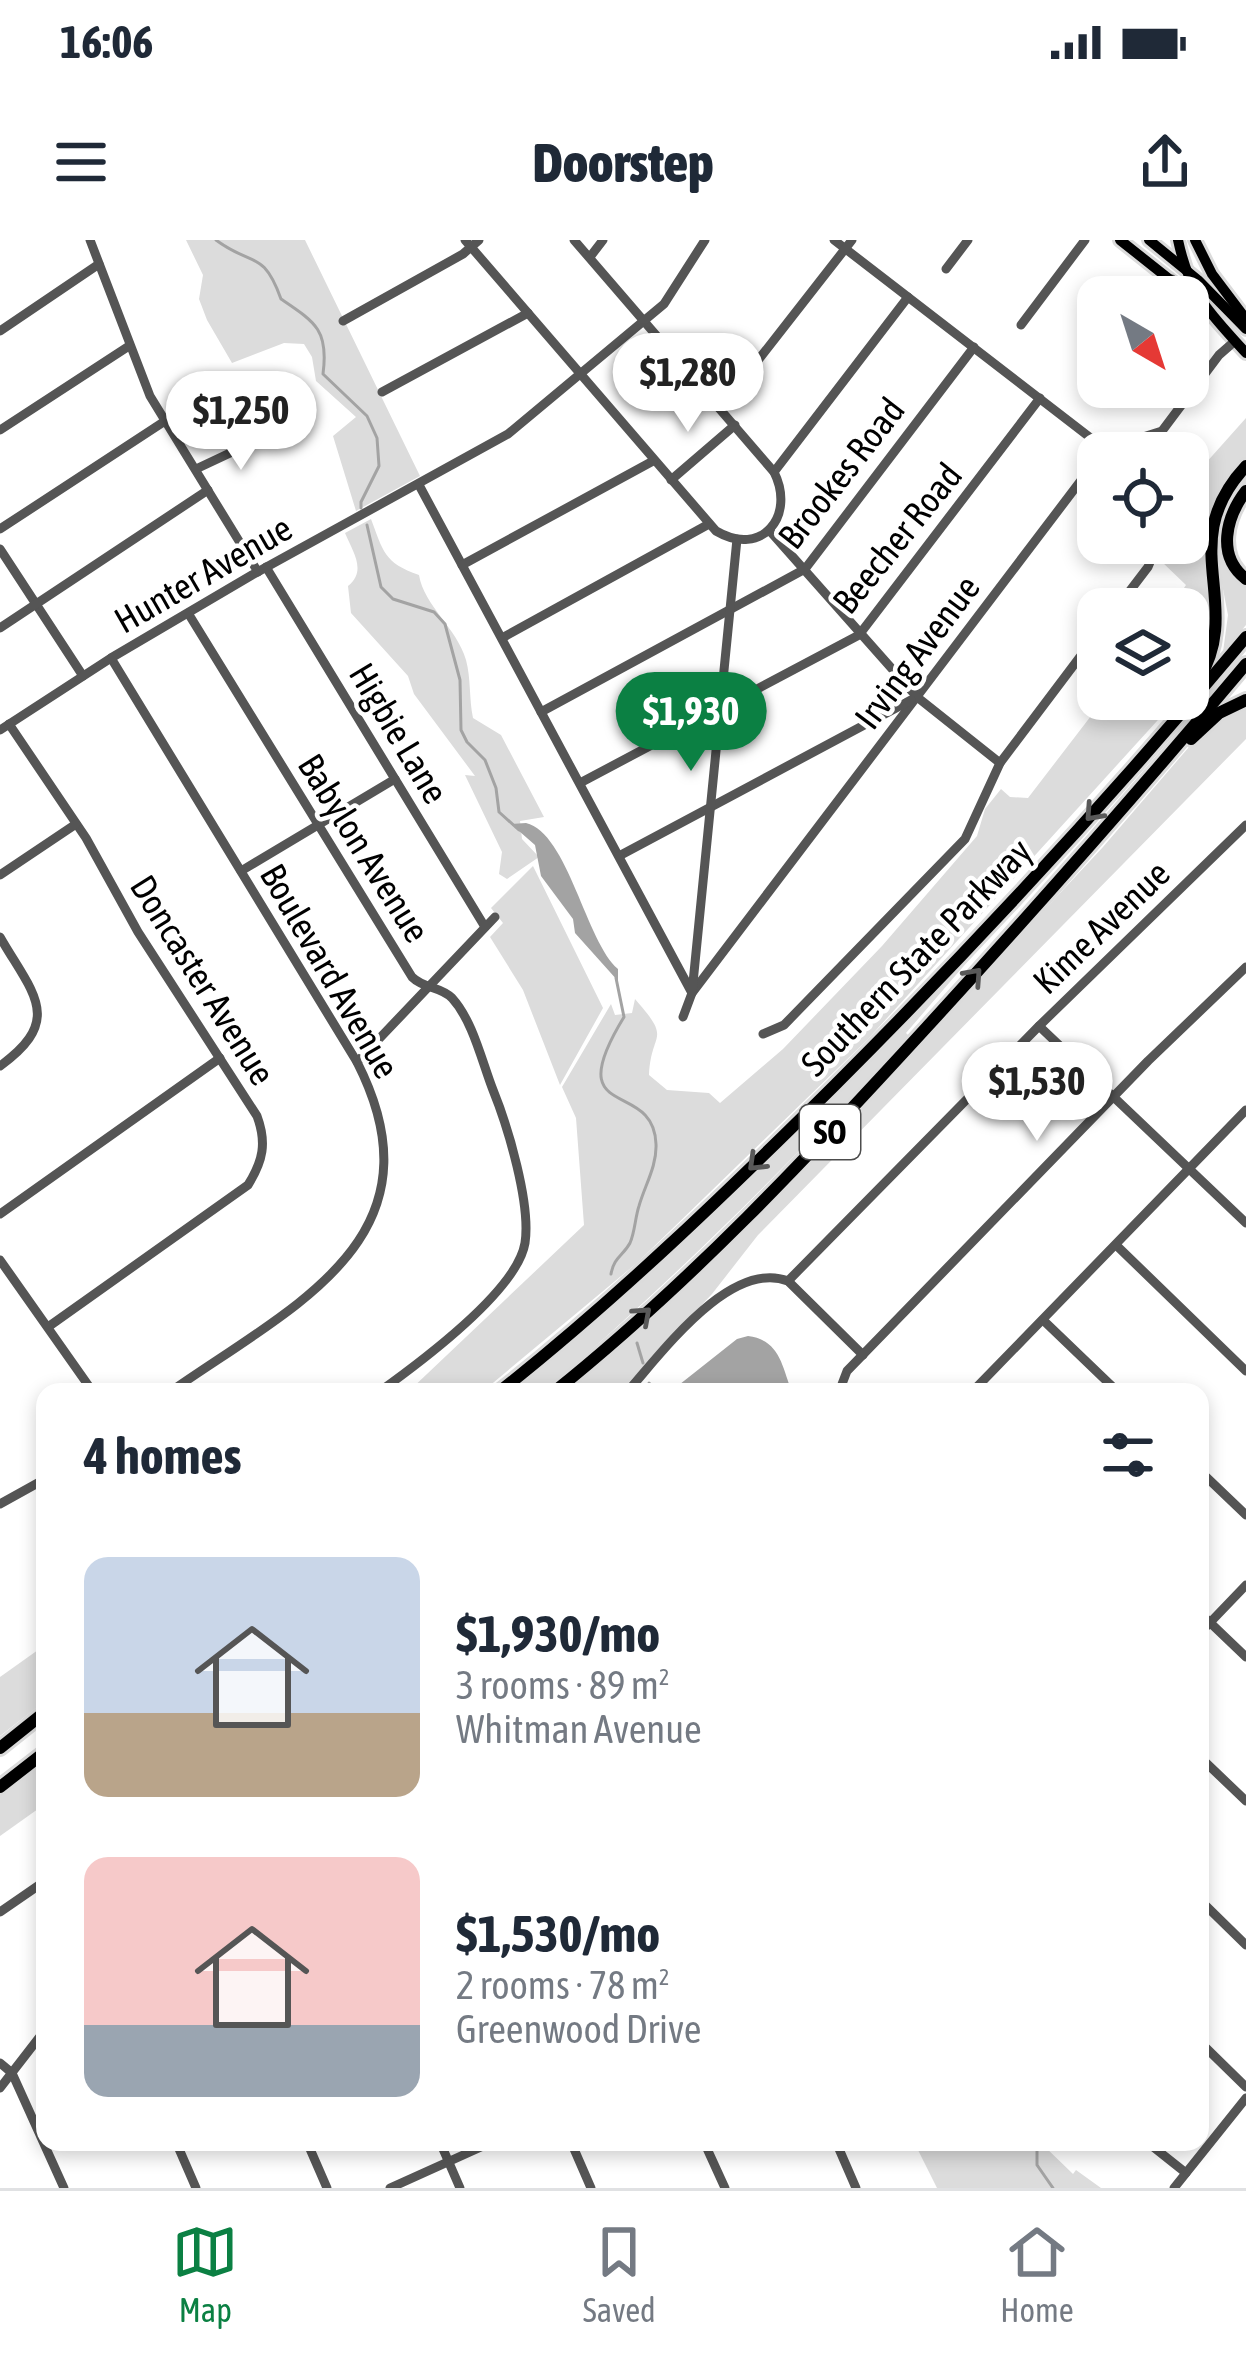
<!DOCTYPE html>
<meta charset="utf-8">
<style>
body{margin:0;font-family:"Asap Condensed",sans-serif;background:#f2f2f3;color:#1f2937;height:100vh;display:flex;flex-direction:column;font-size:45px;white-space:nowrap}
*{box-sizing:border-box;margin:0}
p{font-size:39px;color:#747a83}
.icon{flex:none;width:66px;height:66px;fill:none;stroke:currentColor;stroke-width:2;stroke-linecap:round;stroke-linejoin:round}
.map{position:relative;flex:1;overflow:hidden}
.details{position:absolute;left:36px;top:1143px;width:1173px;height:768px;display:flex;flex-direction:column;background:#fff;border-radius:24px;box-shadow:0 6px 18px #0003}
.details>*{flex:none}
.needle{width:78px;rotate:141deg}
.buttons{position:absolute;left:1077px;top:36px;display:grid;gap:24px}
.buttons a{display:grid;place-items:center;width:132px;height:132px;border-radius:24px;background:#fff;box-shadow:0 6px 18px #0003;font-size:60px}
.price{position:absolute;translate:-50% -102px;padding:0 27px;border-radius:42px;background:#fff;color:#222;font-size:39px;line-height:78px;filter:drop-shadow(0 3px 6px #0008)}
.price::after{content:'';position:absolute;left:50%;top:72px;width:36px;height:27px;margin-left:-18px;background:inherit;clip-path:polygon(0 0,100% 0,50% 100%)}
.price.selected{background:#0b8043;color:#fff}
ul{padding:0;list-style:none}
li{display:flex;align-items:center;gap:36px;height:300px;padding:0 48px}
li span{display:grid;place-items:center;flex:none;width:336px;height:240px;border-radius:24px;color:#555}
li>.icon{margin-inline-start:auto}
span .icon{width:144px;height:144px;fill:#fffc;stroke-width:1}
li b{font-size:51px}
h2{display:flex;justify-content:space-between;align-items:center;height:144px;padding:0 48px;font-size:51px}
.status{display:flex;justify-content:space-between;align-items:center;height:84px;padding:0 60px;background:#fff;direction:ltr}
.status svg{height:33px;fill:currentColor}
header{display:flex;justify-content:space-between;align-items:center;height:156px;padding:0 48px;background:#fff;font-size:54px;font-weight:800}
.menu{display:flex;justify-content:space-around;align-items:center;height:168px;border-top:3px solid #e0e1e3;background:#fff;font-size:33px;color:#747a83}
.menu a{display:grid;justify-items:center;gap:6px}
.menu .selected{color:#0b8043}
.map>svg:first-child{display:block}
</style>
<div class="status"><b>16:06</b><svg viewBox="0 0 49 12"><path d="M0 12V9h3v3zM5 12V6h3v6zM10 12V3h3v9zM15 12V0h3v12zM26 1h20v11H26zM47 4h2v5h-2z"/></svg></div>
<header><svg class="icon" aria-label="menu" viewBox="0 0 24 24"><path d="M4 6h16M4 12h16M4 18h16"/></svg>Doorstep<svg class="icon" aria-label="share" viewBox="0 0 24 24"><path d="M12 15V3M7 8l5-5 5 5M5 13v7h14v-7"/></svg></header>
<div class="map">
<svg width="1246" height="1948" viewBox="0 0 1246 1948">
<rect width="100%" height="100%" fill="#fff"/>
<!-- green -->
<g fill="#dcdcdc">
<polygon points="186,0 305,0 420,236 356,271 333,196 356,177 316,141 312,117 304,104 284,103 232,123 207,80 199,59 203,35"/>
<polygon points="1246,178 1246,219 1225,243 1213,269 1220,375 1199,433 1188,446 1188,369 1170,369 1186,345 1161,321 1164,303 1188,303 1188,243"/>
<polygon points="1246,230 1246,246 1224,286 1246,344 1246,385 1223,412 1228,375 1216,313 1217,279"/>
<path d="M371,279C383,311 384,323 419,335C424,366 457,388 466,420C471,438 469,459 473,478L501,495L544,577L520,581L522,599L539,617L507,639L499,634L502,612L465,535L475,536L414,454L408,436L351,373L348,346C367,331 353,312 345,293Z"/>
<path d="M1104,459H1177L868,799L638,1022L482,1152H408L584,985L576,878L562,847L611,764L615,775L632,773L635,759C673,802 651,790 649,835L667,850L709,853L720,863L783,809L882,706L977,596L985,569L1001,549L1010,557L1028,558Z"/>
<polygon points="1246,464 1246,499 758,995 712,1054 620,1152 565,1152 677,1055 824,906 1103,607 1207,486"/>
<polygon points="533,626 603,768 560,845 523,750 490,697 503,683 491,668"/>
<path d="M968,721L906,793L909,796C792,921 673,1041 543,1152H508L684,1001Z"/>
<polygon points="45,1405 45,1461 0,1496 0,1437"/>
<polygon points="45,1519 45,1564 0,1596 0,1554"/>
<polygon points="914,1902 1040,1902 1073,1934 1076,1930 1101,1948 937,1948"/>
</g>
<!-- water -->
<g fill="#a3a3a3">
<path d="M526,583C568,593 586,702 618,729V741L575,693L573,679L541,636L535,605L511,584Z"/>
<path d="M748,1096C780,1100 782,1126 792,1152H670L737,1099Z"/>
</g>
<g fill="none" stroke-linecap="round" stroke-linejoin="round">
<!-- stream -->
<g stroke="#a3a3a3" stroke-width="3">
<path d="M216,0C252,27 263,9 281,59C315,82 329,90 323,134L367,176L377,198L379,226L361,262V268"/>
<polyline points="367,285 381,347 393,359 434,372 445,384 460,440 461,490 467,502 485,520 496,548 499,572 519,590"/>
<path d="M611,1034C614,1017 623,1016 630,1003C635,992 635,978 639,966C645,945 657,926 656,904C654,837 558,885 624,777L616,738"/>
<polyline points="637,1103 643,1123"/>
<polyline points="649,1143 658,1152"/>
<polyline points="1037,1902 1037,1925 1053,1948"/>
</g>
<!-- major casing -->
<g stroke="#dbdbdb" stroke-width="16">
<g id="major">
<polyline points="1120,0 1193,58"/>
<polyline points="1149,0 1198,40 1246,89"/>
<path d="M1178,0C1190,56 1209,72 1246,113"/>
<polyline points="1195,0 1212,34 1246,79"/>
</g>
</g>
<!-- highway casing -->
<g stroke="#dbdbdb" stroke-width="18">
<g id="highway">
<path d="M1246,251C1226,277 1216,316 1246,339"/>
<path d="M1198,441C1246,363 1173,304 1246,226"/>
<polyline points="1191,499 1219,473 1246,460"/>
<path d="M499,1152C618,1058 727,952 834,846C978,702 1116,552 1246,397"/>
<path d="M554,1152C690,1043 809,916 926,788C1035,669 1142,548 1246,424"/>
<polyline points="0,1508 45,1472"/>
<polyline points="0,1547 45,1512"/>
</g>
</g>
<!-- minor -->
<g stroke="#555" stroke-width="9">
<polyline points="90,0 150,156 258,332"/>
<path d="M465,0L716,291C762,318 796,276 774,232L574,0"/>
<polyline points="834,0 1105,209"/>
<polyline points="590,17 603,0"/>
<polyline points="946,29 968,0"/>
<polyline points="1158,57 1172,39"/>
<polyline points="343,81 463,14 479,0"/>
<polyline points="1021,85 1085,0"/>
<polyline points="0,91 99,24"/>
<polyline points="1093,142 1098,135"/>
<polyline points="382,152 528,73"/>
<polyline points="720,169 852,0"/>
<polyline points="0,190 129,106"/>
<polyline points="1162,191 1166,213"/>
<polyline points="1105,209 1162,191 1219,115 1235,101"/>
<polyline points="196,229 264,197"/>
<polyline points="774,232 908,57"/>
<polyline points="671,240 735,185"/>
<polyline points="419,245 692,753 1098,218"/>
<polyline points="0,289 165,181"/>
<polyline points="769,290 917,457 1000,523"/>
<polyline points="0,309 83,436"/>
<polyline points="462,325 653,221"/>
<polyline points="266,327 485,687"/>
<polyline points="1116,369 1148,327 1158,303"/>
<path d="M188,373L412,737C424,749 440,746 452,758C473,781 482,822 493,850C508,887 531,964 525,1003C517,1051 418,1124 379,1152"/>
<polyline points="0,388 208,250"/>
<polyline points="502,398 709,284"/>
<path d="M111,418L357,822C447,999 292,1066 170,1152"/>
<polyline points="541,472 805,329 974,107"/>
<path d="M9,484L86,598L138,692L257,876C267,903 263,921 248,945L48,1087"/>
<polyline points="0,490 111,418 252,335 508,194 664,64 705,0"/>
<polyline points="580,543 859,395 1040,158"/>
<polyline points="619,616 911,460"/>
<polyline points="241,631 395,539"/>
<polyline points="0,635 76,584"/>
<path d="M0,697C32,753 65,779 0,826"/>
<polyline points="683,777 692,753 737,299"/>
<polyline points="1039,786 1246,983"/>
<polyline points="763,794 784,785 965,599 1000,523 1098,393"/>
<polyline points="357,822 495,677"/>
<polyline points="0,974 220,818"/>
<polyline points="1116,1005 1246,1131"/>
<polyline points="0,1020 93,1152"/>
<polyline points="788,1041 863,1115"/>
<polyline points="1043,1080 1118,1152"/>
<path d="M627,1152C662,1113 730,1019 788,1041L1039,786L1246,585"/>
<polyline points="839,1152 847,1131 1148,821 1246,727"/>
<polyline points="972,1152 1246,870"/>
<polyline points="1200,1231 1246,1275"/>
<polyline points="0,1264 45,1239"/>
<polyline points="1200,1373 1246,1417"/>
<polyline points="1200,1393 1246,1345"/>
<polyline points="1200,1517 1246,1561"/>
<polyline points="1200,1660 1246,1705"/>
<polyline points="0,1672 45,1641"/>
<polyline points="1200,1802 1246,1847"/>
<polyline points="0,1823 12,1833 64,1948"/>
<polyline points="0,1848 45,1790"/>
<polyline points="176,1902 196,1948"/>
<polyline points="307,1902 327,1948"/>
<polyline points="440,1902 460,1948"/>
<polyline points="571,1902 591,1948"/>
<polyline points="704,1902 725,1948"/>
<polyline points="836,1902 856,1948"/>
<polyline points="1147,1902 1186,1933"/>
<polyline points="390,1948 492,1902"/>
<polyline points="1174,1948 1246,1858"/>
</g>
<!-- major -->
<use href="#major" stroke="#000" stroke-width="10"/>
<!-- highway -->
<use href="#highway" stroke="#000" stroke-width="12"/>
</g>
<!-- one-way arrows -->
<defs><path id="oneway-chevron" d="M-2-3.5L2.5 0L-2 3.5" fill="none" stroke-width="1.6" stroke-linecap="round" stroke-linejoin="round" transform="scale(3)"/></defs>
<g stroke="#595959">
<use href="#oneway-chevron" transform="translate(1093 573) rotate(132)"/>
<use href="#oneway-chevron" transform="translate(974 736) rotate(-48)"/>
<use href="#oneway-chevron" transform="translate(756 923) rotate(136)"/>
<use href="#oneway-chevron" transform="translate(643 1075) rotate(-42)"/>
</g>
<g text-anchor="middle" stroke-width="9" stroke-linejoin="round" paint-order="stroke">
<!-- shield labels -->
<rect fill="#fff" stroke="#4c4c4c" stroke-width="3" x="800" y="865" width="60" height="54" rx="9"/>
<g font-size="33" font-weight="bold" fill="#000">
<text x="830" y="904">SO</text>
</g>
<!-- street labels -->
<g font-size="36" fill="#000" stroke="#fff">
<text transform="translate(841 233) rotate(-52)" y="13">Brookes Road</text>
<text transform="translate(897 298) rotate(-51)" y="13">Beecher Road</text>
<text transform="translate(203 334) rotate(-30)" y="13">Hunter Avenue</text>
<text transform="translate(917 412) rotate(-53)" y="13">Irving Avenue</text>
<text transform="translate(399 493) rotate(59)" y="13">Higbie Lane</text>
<text transform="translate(364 608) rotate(58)" y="13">Babylon Avenue</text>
<text transform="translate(1101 687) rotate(-44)" y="13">Kime Avenue</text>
<text transform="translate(916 717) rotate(-46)" y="13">Southern State Parkway</text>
<text transform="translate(330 731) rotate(60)" y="13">Boulevard Avenue</text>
<text transform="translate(203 740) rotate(58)" y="13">Doncaster Avenue</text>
</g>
</g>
</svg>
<div class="buttons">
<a><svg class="needle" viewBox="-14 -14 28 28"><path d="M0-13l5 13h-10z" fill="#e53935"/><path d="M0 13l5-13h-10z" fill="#747a83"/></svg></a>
<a><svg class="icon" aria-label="locate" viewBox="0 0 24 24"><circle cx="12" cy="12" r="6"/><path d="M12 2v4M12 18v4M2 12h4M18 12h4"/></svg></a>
<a><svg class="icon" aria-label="layers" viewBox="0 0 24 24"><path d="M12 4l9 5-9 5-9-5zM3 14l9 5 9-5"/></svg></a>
</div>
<b class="price" style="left:688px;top:195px">$1,280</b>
<b class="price" style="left:241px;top:233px">$1,250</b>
<b class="price selected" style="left:691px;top:534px">$1,930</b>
<b class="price" style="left:1037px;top:904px">$1,530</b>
<section class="details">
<h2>4 homes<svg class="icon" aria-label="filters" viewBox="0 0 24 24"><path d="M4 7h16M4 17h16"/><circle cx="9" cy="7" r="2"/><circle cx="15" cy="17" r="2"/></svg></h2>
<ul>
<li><span style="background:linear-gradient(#c9d6e8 65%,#b9a48a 0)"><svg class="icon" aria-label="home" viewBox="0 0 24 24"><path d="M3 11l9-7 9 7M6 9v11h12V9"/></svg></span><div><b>$1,930/mo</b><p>3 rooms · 89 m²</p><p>Whitman Avenue</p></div></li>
<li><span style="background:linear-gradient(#f6c9c9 70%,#9aa5b1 0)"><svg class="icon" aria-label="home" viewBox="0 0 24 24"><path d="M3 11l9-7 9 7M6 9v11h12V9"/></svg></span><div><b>$1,530/mo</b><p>2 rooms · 78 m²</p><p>Greenwood Drive</p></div></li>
</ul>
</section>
</div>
<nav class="menu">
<a class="selected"><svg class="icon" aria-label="map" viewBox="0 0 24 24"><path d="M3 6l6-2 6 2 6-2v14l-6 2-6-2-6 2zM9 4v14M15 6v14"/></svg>Map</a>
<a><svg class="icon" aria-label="saved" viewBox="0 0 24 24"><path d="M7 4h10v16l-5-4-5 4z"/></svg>Saved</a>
<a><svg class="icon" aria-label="home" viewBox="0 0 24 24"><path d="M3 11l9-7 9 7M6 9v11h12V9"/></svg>Home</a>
</nav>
